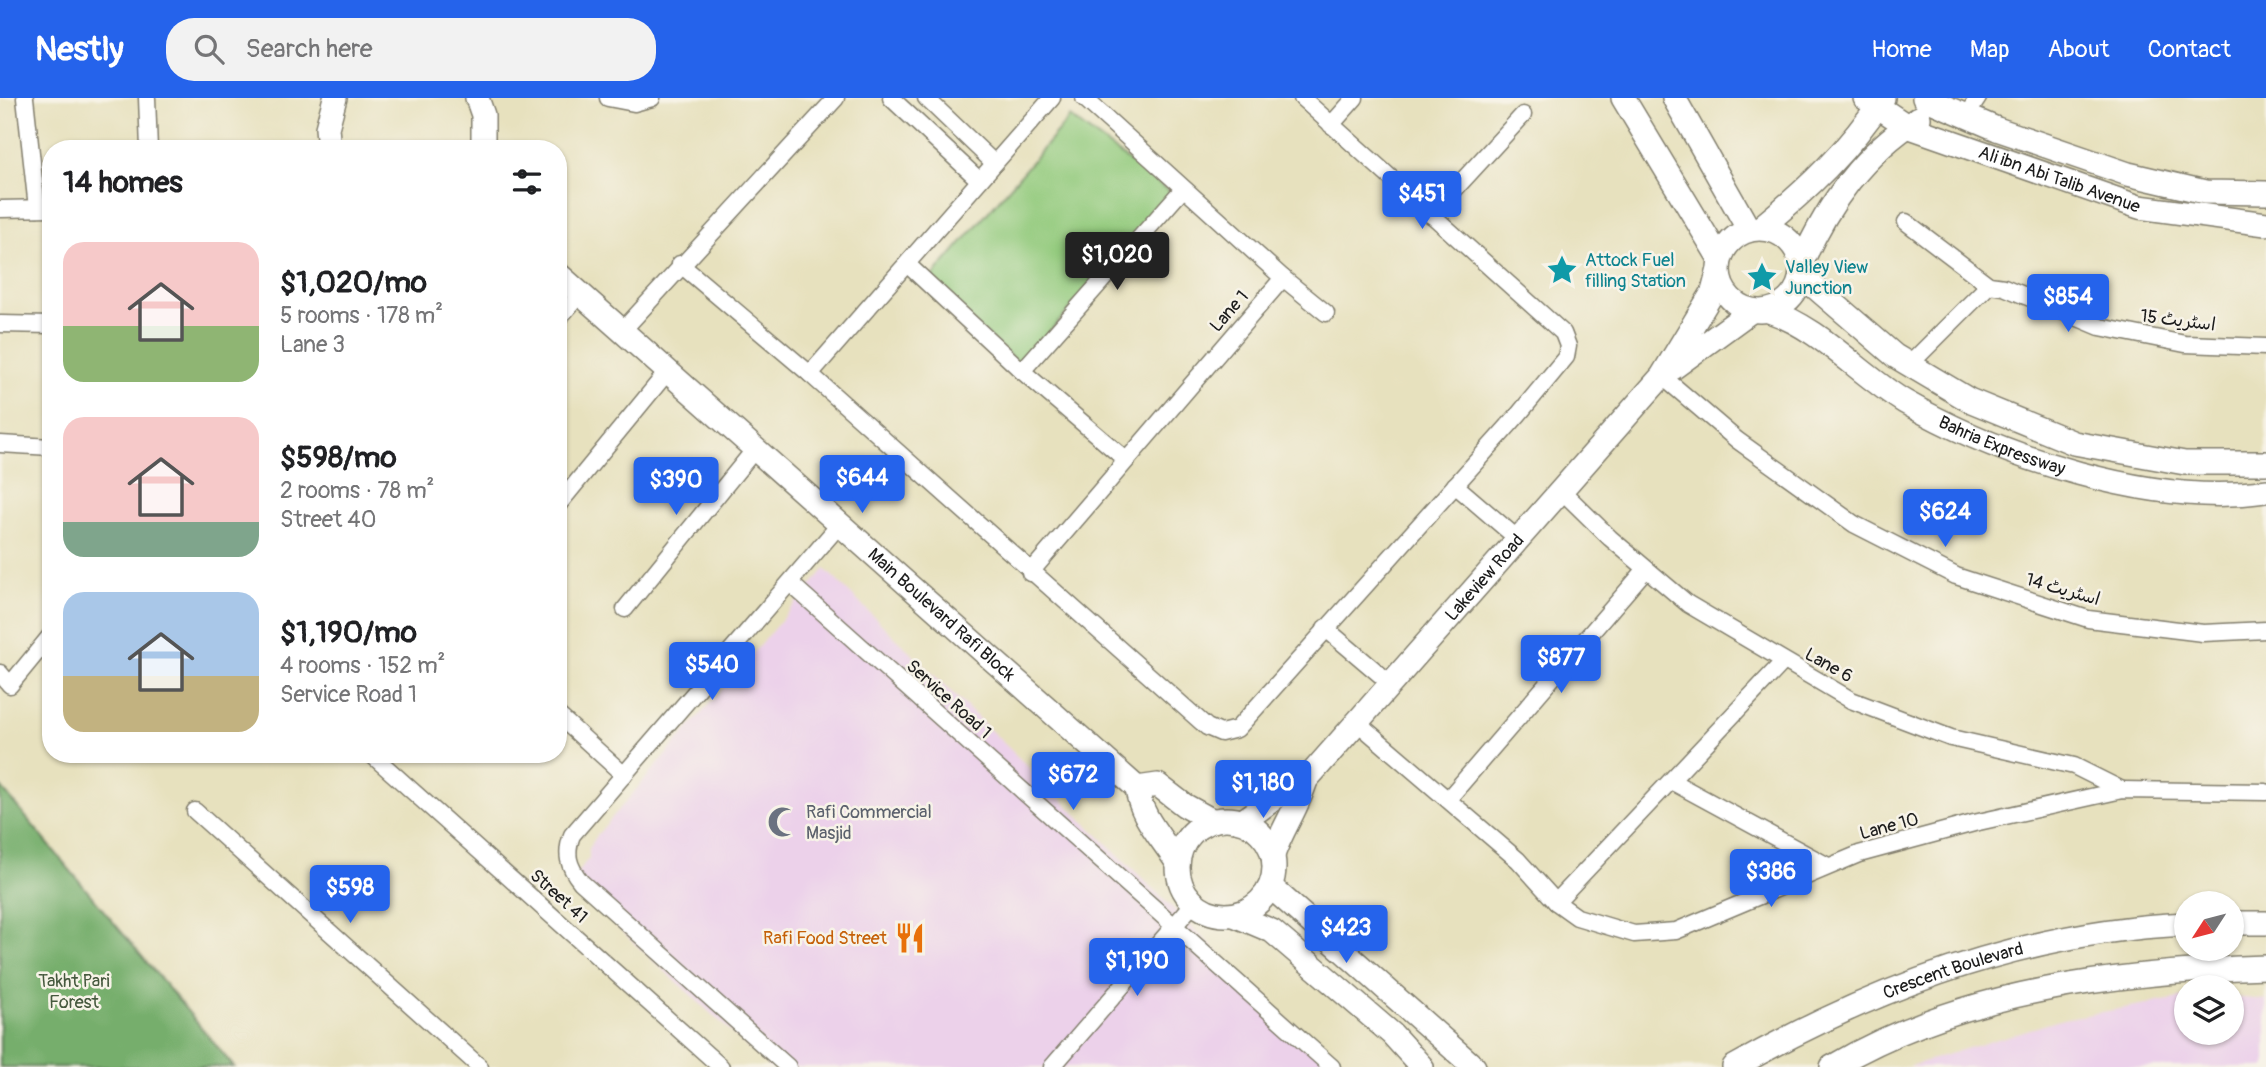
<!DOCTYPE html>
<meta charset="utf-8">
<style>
body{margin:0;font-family:Pangolin,"Playpen Sans Arabic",sans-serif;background:#f2f2f2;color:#202124;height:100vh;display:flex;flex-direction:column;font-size:26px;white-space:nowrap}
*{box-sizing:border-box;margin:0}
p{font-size:23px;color:#757577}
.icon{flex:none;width:38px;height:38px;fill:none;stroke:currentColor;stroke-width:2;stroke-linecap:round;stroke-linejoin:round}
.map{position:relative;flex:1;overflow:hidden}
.details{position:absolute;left:42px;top:42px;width:525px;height:623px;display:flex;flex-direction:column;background:#fff;border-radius:28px;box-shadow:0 2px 5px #0004}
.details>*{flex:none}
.needle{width:46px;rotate:234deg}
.fabs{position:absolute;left:2174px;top:793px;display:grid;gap:14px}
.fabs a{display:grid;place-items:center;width:70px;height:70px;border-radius:50%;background:#fff;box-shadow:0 2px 5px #0004;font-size:35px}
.price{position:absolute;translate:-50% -60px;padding:0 16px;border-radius:7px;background:#2563eb;color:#fff;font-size:23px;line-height:46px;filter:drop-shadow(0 2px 4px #0008)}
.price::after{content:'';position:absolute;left:50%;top:42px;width:21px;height:16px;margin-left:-10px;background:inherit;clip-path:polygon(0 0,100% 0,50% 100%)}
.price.active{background:#222;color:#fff}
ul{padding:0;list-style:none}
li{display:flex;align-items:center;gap:21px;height:175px;padding:0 21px}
li span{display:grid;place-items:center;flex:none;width:196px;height:140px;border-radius:21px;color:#555}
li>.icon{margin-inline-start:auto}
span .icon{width:84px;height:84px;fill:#fffc;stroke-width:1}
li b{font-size:30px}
h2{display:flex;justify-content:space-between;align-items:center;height:84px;padding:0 21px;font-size:30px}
header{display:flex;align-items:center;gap:42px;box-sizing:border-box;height:98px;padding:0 35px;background:#2563eb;color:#fff}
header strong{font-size:33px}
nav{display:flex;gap:38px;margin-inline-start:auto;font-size:24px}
.search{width:490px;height:63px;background:#f2f2f2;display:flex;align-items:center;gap:18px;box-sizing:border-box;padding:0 24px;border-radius:28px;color:#757577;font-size:26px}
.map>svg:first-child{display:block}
</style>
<header>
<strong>Nestly</strong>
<div class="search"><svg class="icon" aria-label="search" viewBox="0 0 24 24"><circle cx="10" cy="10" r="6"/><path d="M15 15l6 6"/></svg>Search here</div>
<nav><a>Home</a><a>Map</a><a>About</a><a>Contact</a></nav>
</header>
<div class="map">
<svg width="2266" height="969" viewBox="0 0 2266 969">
<rect width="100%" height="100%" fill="#f7f3e8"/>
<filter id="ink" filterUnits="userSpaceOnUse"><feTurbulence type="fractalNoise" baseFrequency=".0143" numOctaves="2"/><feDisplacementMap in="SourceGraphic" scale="14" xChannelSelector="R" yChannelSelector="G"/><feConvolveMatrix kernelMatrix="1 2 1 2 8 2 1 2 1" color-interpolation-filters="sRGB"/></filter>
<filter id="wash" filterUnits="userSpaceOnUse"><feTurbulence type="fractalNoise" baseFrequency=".00686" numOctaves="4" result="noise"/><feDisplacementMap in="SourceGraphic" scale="28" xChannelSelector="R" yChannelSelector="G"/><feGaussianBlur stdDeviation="1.57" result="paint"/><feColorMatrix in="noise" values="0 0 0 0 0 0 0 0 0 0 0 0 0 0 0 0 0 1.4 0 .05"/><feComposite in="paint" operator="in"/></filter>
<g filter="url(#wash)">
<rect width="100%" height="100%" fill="#e7e1be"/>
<!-- built -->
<g fill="#ecd1ea">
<polygon points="825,471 1336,969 769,969 569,785 589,760 589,750 598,736"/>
<polygon points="2186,899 2186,934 2231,934 2231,899 2266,902 2266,969 1907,969 2063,921"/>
</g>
<!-- green -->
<polygon fill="#93ca7d" stroke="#58734c" stroke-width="2" points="1070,19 1173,96 1020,267 928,184"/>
<!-- forest -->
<polygon fill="#76ae6c" stroke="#496544" stroke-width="2" points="0,688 234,969 0,969"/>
</g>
<g filter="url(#ink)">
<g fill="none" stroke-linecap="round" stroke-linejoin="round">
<!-- street casing -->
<g stroke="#827e6d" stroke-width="19">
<g id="street">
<polyline points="25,0 37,110"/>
<polyline points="147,0 149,51"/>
<polyline points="608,0 634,5 652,0"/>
<polyline points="891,0 979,82"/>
<polyline points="926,0 994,65"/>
<polyline points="1966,18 1978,0"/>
<polyline points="1331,27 1355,0"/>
<polyline points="0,111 51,110"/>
<polyline points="1431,117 1523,17"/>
<polyline points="1906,124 1989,187 2004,189 2100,229 2185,246 2266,249"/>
<polyline points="680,166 810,276 1207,629 1221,635 1237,631 1518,317 1566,259 1568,248 1563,235 1302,0"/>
<polyline points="907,166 1022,273 1126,362"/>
<polyline points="1283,180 1326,215"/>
<polyline points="558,221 580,196"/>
<polyline points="0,226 51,227"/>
<polyline points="622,233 836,0"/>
<polyline points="1910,266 1989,187"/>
<polyline points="1022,273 1183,91"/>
<polyline points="810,276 1052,0"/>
<polyline points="1662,278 1737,342 1854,426 1956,478 2088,521 2203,535 2266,532"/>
<polyline points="0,346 51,349"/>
<polyline points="1455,387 1519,442"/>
<polyline points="1561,392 1610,440 1688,506 1851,602 1951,640 2074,668 2122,692"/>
<polyline points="558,407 668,273"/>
<polyline points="1030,475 1283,180 1084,0"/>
<polyline points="790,485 1332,969"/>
<polyline points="625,511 755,351"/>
<polyline points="1325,530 1391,586"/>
<polyline points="0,575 10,587 51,537"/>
<polyline points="558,617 624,677"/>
<polyline points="1358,625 1518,762 1556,804 1577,819 1634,836 1676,833 1859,756 1974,725 2122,692 2266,694"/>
<polyline points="371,656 721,969"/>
<polyline points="1671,683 1828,768"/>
<polyline points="1449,700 1646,471"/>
<polyline points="195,713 480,969"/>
<polyline points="1556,804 1783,564"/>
<path d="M788,969L581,784C568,768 565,756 572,737L840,426"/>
<polyline points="1052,969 1194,805"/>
</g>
</g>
<!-- secondary casing -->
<g stroke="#827e6d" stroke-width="26">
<g id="secondary">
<polyline points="477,0 483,17 483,51"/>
<polyline points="1623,0 1720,161"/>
<polyline points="1674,0 1749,132"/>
<path id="s1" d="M1865,0L1907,28L2139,109L2266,126"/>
<polyline points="1924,0 1997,31 2128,76 2205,94 2266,95"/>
<polyline points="329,51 327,30 335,0"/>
<path d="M1760,130C1807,92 1850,51 1883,0"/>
<circle cx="1760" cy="172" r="41"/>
<path d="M1802,164C1829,104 1863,56 1919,20"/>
<path id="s2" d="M558,176L1137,690"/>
<polyline points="1801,177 1895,258 1969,302 2074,345 2185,365 2266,365"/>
<path id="s3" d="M1769,213C1821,230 1858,276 1905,304C2001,359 2154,410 2266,393"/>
<polyline points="1673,270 1751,213"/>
<path d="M1137,690C1140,719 1163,741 1178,766"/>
<polyline points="1137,690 1158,687 1184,707 1213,723"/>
<circle cx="1226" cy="769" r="48"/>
<path d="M1242,723C1264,711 1282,690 1306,682"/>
<path id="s4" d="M1273,757C1282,731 1298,709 1306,682L1662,278L1713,194L1718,175"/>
<polyline points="1271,789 1474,969"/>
<polyline points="1234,817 1272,833 1392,936 1422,969"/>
<polyline points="2231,825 2266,825"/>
<path id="s5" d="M1734,969C1873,890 2026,833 2186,826"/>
<path d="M1832,969C1961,892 2119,874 2266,869"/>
</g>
</g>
<!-- street -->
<use href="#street" stroke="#fff" stroke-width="16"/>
<!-- secondary -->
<use href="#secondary" stroke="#fff" stroke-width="23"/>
</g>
</g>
<!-- icons -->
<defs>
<g id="sight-bare" transform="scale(2.415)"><path d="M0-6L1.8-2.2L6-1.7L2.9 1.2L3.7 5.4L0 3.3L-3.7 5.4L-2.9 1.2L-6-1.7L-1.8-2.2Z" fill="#0f9aa8" stroke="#f7f3e8" stroke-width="2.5" paint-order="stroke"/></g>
<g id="mosque-bare" transform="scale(2.415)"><path d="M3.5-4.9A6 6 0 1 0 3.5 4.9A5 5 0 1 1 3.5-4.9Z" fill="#6b7280" stroke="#f7f3e8" stroke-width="2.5" paint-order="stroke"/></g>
<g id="restaurant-bare" transform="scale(2.415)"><path d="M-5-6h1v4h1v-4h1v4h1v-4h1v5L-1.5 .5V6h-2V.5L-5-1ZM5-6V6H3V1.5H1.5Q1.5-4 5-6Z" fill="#e8710a" stroke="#f7f3e8" stroke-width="2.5" paint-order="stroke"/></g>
</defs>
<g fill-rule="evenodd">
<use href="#sight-bare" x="1562" y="172"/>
<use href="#sight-bare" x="1762" y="179"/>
<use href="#mosque-bare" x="783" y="724"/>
<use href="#restaurant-bare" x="910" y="840"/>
</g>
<g text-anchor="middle" stroke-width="5" stroke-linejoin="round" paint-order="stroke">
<!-- street labels -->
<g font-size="18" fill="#1c1c1c" stroke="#f7f3e8">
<text dy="6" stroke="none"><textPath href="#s1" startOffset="212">Ali ibn Abi Talib Avenue</textPath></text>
<text transform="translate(1229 213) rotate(-49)" y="6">Lane 1</text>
<text transform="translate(2178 222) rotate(7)" y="6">اسٹریٹ 15</text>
<text dy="6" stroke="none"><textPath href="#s3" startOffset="271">Bahria Expressway</textPath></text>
<text dy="6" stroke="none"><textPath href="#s4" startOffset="352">Lakeview Road</textPath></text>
<text transform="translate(2063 491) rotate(16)" y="6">اسٹریٹ 14</text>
<text dy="6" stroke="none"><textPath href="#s2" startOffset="513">Main Boulevard Rafi Block</textPath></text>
<text transform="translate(1829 567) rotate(29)" y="6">Lane 6</text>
<text transform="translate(949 601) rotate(42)" y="6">Service Road 1</text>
<text transform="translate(1889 728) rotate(-15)" y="6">Lane 10</text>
<text transform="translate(559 798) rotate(42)" y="6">Street 41</text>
<text dy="6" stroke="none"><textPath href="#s5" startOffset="240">Crescent Boulevard</textPath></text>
</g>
<!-- culture labels -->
<g font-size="18" fill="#0d838f" stroke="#f7f3e8" text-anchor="start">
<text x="1585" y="168">Attock Fuel<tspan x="1585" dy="21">filling Station</tspan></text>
<text x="1785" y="175">Valley View<tspan x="1785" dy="21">Junction</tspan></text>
</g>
<!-- worship labels -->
<g font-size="18" fill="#5b616d" stroke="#f7f3e8" text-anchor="start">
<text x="806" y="720">Rafi Commercial<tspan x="806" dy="21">Masjid</tspan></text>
</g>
<!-- food labels -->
<g font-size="18" fill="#c56008" stroke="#f7f3e8" text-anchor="end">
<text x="887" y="846">Rafi Food Street</text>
</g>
<!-- park labels -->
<g font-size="18" fill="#46593e" stroke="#f7f3e8">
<text x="74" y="889">Takht Pari<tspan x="74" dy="21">Forest</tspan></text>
</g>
</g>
</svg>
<div class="fabs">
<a><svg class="needle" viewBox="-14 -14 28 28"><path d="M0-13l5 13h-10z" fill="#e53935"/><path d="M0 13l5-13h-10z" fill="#757577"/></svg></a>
<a><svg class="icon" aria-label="layers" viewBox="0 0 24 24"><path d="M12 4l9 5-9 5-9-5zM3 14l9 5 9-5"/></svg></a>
</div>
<b class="price" style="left:1422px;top:133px">$451</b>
<b class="price active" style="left:1117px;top:194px">$1,020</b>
<b class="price" style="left:2068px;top:236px">$854</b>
<b class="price" style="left:862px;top:417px">$644</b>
<b class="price" style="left:676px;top:419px">$390</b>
<b class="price" style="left:1945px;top:451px">$624</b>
<b class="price" style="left:1561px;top:597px">$877</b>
<b class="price" style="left:712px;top:604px">$540</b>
<b class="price" style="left:1073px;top:714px">$672</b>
<b class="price" style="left:1263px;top:722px">$1,180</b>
<b class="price" style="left:1771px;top:811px">$386</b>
<b class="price" style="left:350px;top:827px">$598</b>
<b class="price" style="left:1346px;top:867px">$423</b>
<b class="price" style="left:1137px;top:900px">$1,190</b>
<section class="details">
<h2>14 homes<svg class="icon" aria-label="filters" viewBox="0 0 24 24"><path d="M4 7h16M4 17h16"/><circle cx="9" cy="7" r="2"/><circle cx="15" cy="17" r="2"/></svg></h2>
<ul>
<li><span style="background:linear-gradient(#f6c9c9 60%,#8fb573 0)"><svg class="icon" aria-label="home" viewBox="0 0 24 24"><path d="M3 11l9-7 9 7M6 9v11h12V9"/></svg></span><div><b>$1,020/mo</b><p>5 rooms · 178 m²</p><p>Lane 3</p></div></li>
<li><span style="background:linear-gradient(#f6c9c9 75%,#7fa58c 0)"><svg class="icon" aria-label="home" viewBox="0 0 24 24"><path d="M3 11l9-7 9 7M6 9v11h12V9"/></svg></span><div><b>$598/mo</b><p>2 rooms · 78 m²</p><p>Street 40</p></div></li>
<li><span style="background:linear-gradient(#a9c7e8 60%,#c2b280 0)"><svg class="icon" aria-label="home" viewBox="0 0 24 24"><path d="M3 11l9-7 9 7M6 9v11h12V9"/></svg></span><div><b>$1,190/mo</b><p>4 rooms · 152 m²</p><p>Service Road 1</p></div></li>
</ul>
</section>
</div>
